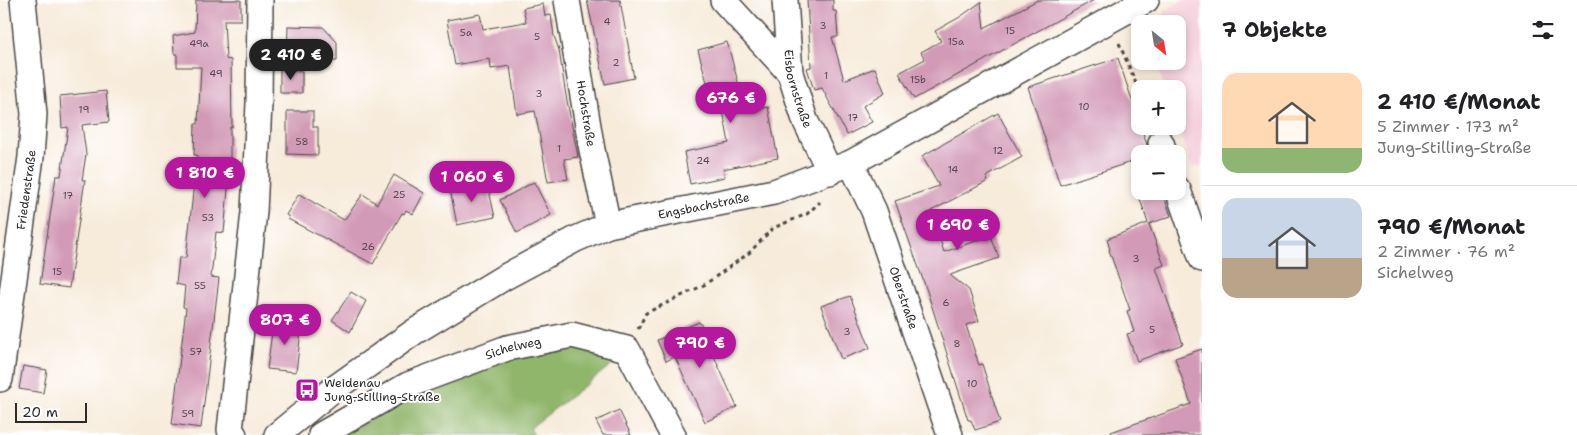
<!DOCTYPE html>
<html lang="de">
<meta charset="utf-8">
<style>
body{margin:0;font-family:"Shantell Sans",sans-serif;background:#f6f6f6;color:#202124;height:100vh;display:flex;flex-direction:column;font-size:19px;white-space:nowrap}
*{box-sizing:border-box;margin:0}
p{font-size:16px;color:#757577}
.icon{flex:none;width:28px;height:28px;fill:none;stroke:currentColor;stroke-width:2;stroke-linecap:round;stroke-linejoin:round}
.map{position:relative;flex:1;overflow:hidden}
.drawer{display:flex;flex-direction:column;background:#fff;width:375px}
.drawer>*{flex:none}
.needle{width:32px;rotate:150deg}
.buttons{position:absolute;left:1131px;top:15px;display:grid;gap:10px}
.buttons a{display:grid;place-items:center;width:55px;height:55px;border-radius:10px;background:#fff;box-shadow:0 2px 8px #0003;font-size:25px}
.scale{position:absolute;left:15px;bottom:12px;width:72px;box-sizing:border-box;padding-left:5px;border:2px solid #2b2b2b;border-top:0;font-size:14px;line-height:18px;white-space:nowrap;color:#2b2b2b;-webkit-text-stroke:4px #fff;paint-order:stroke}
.price{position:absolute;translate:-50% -42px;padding:0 11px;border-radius:18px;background:#b5179e;color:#fff;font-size:16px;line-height:32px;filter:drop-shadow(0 1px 2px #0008)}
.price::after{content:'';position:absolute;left:50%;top:30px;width:15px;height:11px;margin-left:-8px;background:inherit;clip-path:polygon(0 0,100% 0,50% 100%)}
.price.current{background:#222;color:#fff}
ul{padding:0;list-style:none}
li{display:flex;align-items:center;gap:15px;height:125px;padding:0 20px}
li+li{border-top:1px solid #e0e0e0}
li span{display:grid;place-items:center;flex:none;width:140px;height:100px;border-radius:15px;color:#555}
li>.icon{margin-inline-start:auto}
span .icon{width:60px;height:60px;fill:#fffc;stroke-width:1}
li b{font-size:21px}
h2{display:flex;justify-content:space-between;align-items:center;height:60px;padding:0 20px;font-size:21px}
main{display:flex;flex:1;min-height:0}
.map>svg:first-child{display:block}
</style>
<main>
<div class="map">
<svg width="1202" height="435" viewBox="0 0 1202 435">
<rect width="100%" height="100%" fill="#fff"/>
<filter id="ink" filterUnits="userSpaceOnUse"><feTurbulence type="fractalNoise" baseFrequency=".02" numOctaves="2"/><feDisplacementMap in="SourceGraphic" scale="10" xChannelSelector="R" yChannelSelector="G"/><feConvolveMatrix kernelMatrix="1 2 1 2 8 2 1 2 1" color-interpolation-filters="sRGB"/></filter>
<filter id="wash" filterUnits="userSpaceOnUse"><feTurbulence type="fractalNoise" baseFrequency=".0096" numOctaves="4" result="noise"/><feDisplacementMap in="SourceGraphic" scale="20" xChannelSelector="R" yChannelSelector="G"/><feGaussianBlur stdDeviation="1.12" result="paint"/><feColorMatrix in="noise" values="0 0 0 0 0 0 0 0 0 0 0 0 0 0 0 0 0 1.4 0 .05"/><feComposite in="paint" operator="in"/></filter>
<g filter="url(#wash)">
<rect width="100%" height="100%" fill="#f7ebda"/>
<!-- built -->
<polygon fill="#f5cfdb" points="1184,0 1202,0 1202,165 1192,168 1178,126 1178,89 1165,89 1156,62 1178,61 1178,24 1163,24 1165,10"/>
<!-- forest -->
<polygon fill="#90b66b" stroke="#5e704b" points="573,348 619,359 530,428 534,435 342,435 417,393 506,356"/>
<g id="blocks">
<!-- building -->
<g fill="#d29ab6">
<polygon points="196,0 241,0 241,20 224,20 226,59 231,60 232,127 230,127 230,167 224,233 216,232 211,277 219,278 201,428 172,424 186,308 183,307 185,286 176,284 179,258 186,258 197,155 194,155 195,124 198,124 201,67 177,67 177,54 174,54 173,36 195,32"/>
<polygon points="587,0 620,0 634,78 605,84"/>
<polygon points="807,0 833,0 833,11 836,11 838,37 832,37 844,80 875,68 885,93 863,106 872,122 847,135 822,88 814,90 807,68 811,67"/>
<polygon points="1038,0 1094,0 914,99 899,73 925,59 921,52 941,41 935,31 960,17 981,2 984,28"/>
<polygon points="543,4 545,16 551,15 554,36 559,50 565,90 578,157 564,159 568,179 548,182 535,111 517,114 510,66 491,69 490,59 455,65 447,20 480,14 483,29 526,22 523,8"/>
<polygon points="288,26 323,27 337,42 337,61 310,61 310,65 287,64"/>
<polygon points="727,42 746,111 768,107 778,158 723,169 725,177 690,184 684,152 729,143 718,84 708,86 698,50"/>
<polygon points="1118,58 1150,154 1140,154 1140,159 1060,185 1028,87"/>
<polygon points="280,69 302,71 302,93 280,93"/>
<polygon points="106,91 109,122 82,125 86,154 82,180 85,180 69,288 40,284 56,176 61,176 68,127 62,128 60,96"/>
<polygon points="287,111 313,111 313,127 318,127 318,155 287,154"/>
<polygon points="998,113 1022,157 986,177 988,181 931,211 944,252 991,236 999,258 950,275 969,290 979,321 966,325 979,365 982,364 1000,422 975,430 971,420 968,420 927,291 895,201 939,186 922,156"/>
<polygon points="394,175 424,193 413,214 406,210 404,214 402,213 373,264 288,219 289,217 286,215 299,194 344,220 363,194 377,204"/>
<polygon points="487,182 495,217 457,225 450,189"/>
<polygon points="534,182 551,215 517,233 500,200"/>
<polygon points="1162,191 1171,216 1149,224 1164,265 1156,268 1183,344 1137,361 1127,334 1134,332 1127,311 1130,310 1109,250 1110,250 1107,239 1148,223 1140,199"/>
<polygon points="351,292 366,301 350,332 332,320"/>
<polygon points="850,296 870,348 841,359 821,306"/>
<polygon points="276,320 302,323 296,372 267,369 272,332 274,332"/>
<polygon points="699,322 712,338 717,349 712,352 737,407 705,422 675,357 666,361 657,340"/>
<polygon points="1202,349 1202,435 1111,435 1111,432 1191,404 1175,358"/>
<polygon points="23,366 47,370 43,393 19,389"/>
<polygon points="619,410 631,435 603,435 596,421"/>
</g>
</g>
</g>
<g filter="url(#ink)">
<use href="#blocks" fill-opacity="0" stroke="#4a4845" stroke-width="1"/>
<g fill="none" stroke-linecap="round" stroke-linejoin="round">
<!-- minor casing -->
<g stroke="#4a4845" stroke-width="28">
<g id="minor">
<path id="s1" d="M567,0L592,150L608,225"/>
<polyline points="723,0 790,73"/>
<path id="s2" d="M785,0L790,73L805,120L830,172"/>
<polyline points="1161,143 1165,154"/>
<path id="s3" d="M851,163L874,211L950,435"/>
<polyline points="1178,190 1202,259"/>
<path id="s4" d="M0,379L31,157L34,114L23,0"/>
<polyline points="234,435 230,430 254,212 259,103 260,0"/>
<path id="s5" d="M277,435L331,391L414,332L503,278L576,239L608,225L774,192L851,163L1146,0"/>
<path id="s6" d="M321,435L408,385L507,348L572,335L627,349L673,435"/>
</g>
</g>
<!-- path -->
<g stroke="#4a4845" stroke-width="3" stroke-dasharray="4 4" stroke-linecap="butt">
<polyline points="1119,43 1140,93"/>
<polyline points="638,329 646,313 704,285 749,253 773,228 807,214 820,202"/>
</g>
<!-- minor -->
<use href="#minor" stroke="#fff" stroke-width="25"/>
</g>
</g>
<!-- icons -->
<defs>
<g id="bus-square" transform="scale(1.25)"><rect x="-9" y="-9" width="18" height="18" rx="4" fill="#b5179e" stroke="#fff"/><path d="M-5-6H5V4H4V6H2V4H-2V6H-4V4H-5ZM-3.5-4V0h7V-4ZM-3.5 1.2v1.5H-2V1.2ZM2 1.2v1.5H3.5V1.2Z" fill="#fff"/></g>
</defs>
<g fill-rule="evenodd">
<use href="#bus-square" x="307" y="390"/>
</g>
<g text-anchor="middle" stroke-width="4" stroke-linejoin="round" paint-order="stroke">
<!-- number labels -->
<g font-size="10" fill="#55474e">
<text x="607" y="25">4</text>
<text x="823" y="29">3</text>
<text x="1010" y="34">15</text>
<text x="466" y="36">5a</text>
<text x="537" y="40">5</text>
<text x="956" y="45">15a</text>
<text x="199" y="47">49a</text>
<text x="616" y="66">2</text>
<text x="216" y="77">49</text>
<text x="826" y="79">1</text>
<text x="918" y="83">15b</text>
<text x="539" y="97">3</text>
<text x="1084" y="110">10</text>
<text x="84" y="113">19</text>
<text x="853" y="121">17</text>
<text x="302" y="145">58</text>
<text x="559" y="152">1</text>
<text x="998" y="154">12</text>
<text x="703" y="164">24</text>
<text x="953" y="173">14</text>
<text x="399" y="198">25</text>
<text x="68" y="199">17</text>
<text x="208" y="221">53</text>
<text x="368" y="250">26</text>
<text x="1136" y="262">3</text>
<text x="57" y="275">15</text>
<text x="200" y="289">55</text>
<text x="946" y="306">6</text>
<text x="1152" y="333">5</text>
<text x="847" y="335">3</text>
<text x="957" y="347">8</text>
<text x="196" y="355">57</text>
<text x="972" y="387">10</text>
<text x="188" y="417">59</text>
</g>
<!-- street labels -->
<g font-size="12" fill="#2b2b2b" stroke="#fff">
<text dy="4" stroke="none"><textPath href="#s2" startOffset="90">Eisbornstraße</textPath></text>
<text dy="4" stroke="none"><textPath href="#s1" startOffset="115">Hochstraße</textPath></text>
<text dy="4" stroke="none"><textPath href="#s4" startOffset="191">Friedenstraße</textPath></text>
<text dy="4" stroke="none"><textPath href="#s5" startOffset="491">Engsbachstraße</textPath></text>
<text dy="4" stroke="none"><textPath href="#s3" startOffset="145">Oberstraße</textPath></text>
<text dy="4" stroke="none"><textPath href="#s6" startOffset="212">Sichelweg</textPath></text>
</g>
<!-- poi labels -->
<g font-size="12" fill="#2b2b2b" stroke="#fff" text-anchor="start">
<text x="324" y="387">Weidenau<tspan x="324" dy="14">Jung-Stilling-Straße</tspan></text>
</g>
</g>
</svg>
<div class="buttons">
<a><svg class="needle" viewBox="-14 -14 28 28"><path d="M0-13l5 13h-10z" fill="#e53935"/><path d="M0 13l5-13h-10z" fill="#757577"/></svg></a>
<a>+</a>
<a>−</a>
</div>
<div class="scale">20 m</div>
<b class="price current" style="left:291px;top:81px">2 410 €</b>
<b class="price" style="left:731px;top:124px">676 €</b>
<b class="price" style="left:205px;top:199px">1 810 €</b>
<b class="price" style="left:472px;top:203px">1 060 €</b>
<b class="price" style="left:958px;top:251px">1 690 €</b>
<b class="price" style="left:285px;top:346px">807 €</b>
<b class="price" style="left:700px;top:369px">790 €</b>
</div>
<section class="drawer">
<h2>7 Objekte<svg class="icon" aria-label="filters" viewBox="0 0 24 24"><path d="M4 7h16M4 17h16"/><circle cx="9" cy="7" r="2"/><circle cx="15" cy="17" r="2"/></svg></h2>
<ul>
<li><span style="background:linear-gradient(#ffd9b3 75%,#8fb573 0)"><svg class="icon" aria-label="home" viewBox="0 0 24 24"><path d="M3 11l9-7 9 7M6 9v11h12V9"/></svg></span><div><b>2 410 €/Monat</b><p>5 Zimmer · 173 m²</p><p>Jung-Stilling-Straße</p></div></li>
<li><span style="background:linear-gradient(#c9d6e8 60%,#b9a48a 0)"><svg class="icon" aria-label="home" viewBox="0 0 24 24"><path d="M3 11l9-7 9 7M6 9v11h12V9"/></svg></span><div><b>790 €/Monat</b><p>2 Zimmer · 76 m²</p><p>Sichelweg</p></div></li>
</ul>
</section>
</main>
